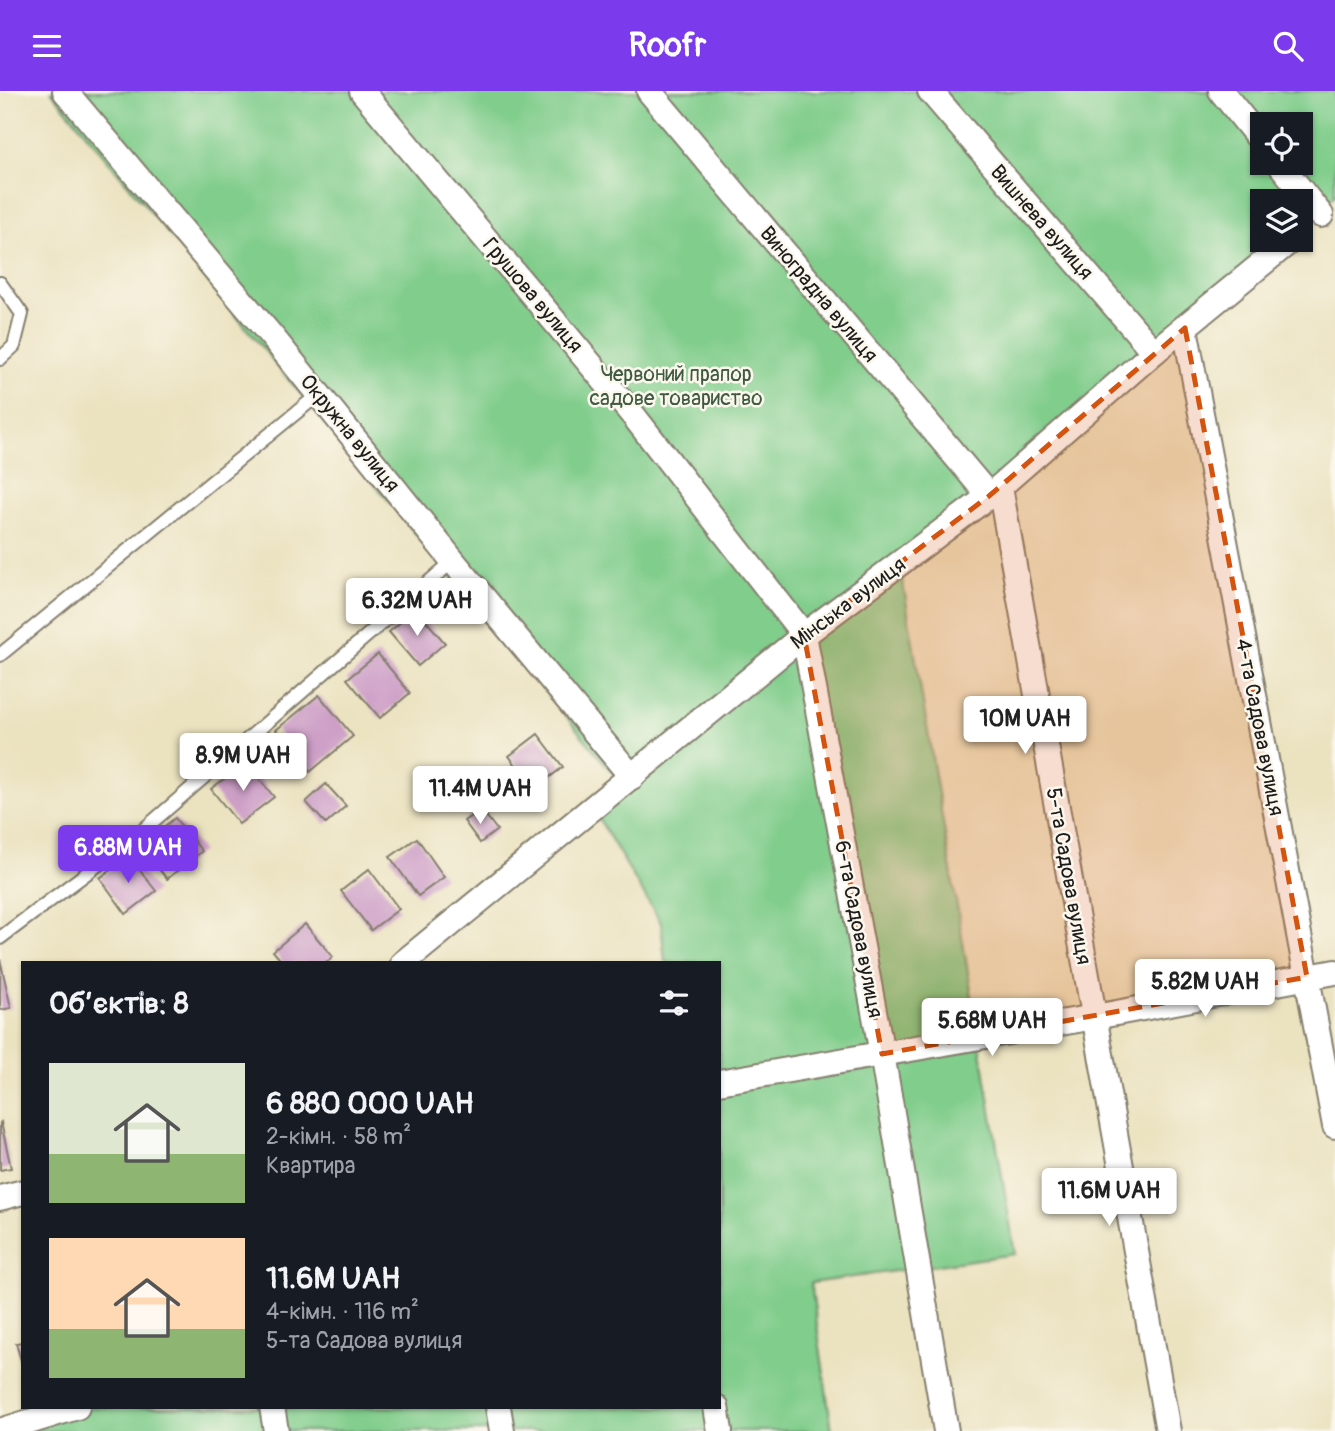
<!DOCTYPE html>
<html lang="uk">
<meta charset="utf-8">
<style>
body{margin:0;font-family:Pangolin,sans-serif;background:#242831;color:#f1f3f6;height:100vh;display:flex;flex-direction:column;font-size:26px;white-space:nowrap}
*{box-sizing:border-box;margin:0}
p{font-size:23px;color:#9ea1a6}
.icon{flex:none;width:38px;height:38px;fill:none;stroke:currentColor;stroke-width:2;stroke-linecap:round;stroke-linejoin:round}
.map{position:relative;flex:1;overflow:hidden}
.details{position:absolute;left:21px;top:870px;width:700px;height:448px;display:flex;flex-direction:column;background:#171b24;border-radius:0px;box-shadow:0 2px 5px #0004}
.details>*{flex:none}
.buttons{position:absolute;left:1250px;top:21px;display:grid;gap:14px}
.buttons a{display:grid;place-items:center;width:63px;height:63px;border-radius:0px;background:#171b24;box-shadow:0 2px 5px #0004;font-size:35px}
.price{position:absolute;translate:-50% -60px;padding:0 16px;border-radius:7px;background:#fff;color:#222;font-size:23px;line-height:46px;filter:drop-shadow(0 2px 4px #0008)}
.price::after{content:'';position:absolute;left:50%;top:42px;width:21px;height:16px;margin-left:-10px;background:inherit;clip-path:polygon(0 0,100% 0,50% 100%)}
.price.current{background:#7c3aed;color:#fff}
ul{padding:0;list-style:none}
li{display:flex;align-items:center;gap:21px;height:175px;padding:0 28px}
li span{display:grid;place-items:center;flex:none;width:196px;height:140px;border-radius:0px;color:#555}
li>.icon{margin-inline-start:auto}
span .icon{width:84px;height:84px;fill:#fffc;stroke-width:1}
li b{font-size:30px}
h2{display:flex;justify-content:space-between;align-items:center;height:84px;padding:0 28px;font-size:30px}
header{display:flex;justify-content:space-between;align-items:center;height:91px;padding:0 28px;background:#7c3aed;color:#fff;font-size:32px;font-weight:800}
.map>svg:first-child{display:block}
</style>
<header><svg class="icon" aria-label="menu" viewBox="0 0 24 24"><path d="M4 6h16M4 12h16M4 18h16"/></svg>Roofr<svg class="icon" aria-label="search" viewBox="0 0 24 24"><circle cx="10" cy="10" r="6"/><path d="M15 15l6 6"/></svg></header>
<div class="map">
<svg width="1335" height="1340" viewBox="0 0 1335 1340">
<rect width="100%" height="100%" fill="#fbf7ec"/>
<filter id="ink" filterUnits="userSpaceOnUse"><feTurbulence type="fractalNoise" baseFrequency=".0143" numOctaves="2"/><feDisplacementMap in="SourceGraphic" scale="14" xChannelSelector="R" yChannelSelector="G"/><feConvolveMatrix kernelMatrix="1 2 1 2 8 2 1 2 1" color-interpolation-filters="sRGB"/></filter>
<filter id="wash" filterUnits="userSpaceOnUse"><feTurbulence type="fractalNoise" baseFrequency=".00686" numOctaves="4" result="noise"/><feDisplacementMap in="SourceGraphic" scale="28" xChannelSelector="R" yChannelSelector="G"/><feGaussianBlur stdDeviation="1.57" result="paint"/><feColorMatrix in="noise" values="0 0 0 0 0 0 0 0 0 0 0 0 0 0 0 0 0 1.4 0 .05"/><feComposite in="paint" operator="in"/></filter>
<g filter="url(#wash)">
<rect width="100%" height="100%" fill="#ebe2c0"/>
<!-- green -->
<path fill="#81cd8c" stroke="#4e7454" stroke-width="2" fill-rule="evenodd" d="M51,0H1335V104L1300,133V110H1262V149H1282L902,486L1015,1163L811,1192L832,1340H0L57,1316H719V872L665,871L661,832L596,723L617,687ZM1262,33H1300V72H1262Z"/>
<g id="blocks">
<!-- building -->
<g fill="#cd9fc7">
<polygon points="416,518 445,552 418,575 389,541"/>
<polygon points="378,563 410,602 380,627 347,588"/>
<polygon points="319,604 353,645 310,681 276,639"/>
<polygon points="538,643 563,676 534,698 509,665"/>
<polygon points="246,671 274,706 239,733 211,698"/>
<polygon points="326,693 346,715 326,733 306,711"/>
<polygon points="481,718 497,739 480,752 464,730"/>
<polygon points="175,727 202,760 167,788 140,755"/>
<polygon points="417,747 444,786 418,805 390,766"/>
<polygon points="129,765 156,800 126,823 100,787"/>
<polygon points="369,778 399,818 371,839 341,800"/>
<polygon points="305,833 333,866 326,872 283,872 273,860"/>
<polygon points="0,868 11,917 0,919"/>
<polygon points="1,1031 11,1077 0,1079 0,1032"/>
<polygon points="23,1251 23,1272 22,1273 16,1252"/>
</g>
</g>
</g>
<g filter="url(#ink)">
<use href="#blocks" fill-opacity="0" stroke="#847f6e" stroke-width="2"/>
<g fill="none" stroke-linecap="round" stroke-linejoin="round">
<!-- service casing -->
<g stroke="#847f6e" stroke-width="16">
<g id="service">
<polyline points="0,192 22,223 14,255 0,268"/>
<polyline points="0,564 319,303"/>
<polyline points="0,847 135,746 453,470"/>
</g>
</g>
<!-- minor casing -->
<g stroke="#847f6e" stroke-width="28">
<g id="minor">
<polyline points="65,0 274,248 453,470 632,686"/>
<polyline points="362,0 633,324 804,544 882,963 946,1340"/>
<polyline points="649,0 989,405"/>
<polyline points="930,0 1154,261"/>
<polyline points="1221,0 1262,51"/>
<polyline points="1279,72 1321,124"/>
<polyline points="1185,237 1335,1035"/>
<polyline points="1000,396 1168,1340"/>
<polyline points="403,872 804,544 989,405 1154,261 1291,149"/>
<polyline points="719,991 1095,926 1335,881"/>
<polyline points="0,1107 23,1101"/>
<polyline points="272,1316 276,1340"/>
<polyline points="498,1316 502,1340"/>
<polyline points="716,1316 720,1340"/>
<polyline points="0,1340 77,1316"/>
</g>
</g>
<!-- service -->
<use href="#service" stroke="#fff" stroke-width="12"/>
<!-- minor -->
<use href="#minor" stroke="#fff" stroke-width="24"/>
</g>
</g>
<!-- marked area -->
<path fill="#d4530e" fill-opacity="0.2" stroke="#d4530e" stroke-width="5" stroke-dasharray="14 9" stroke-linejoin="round" d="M1185,237L1307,886L882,963L804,544L989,405Z"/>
<g text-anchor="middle" stroke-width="5" stroke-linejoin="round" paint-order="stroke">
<!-- street labels -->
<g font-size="21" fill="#1c1c1c" stroke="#fbf7ec">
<text transform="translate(1042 131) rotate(49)" y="7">Вишнева вулиця</text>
<text transform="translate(819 203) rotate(50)" y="7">Виноградна вулиця</text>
<text transform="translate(533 204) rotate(50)" y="7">Грушова вулиця</text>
<text transform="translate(350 342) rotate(51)" y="7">Окружна вулиця</text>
<text transform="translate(848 512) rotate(-37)" y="7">Мінська вулиця</text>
<text transform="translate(1260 636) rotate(79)" y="7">4-та Садова вулиця</text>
<text transform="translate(1069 785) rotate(80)" y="7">5-та Садова вулиця</text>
<text transform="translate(859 838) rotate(79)" y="7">6-та Садова вулиця</text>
</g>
<!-- park labels -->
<g font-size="21" fill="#3f5a43" stroke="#fbf7ec">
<text x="676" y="290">Червоний прапор<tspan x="676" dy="24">садове товариство</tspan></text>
</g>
</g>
</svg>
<div class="buttons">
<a><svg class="icon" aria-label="locate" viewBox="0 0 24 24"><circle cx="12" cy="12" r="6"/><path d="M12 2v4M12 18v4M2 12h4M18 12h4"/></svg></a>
<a><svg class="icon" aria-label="layers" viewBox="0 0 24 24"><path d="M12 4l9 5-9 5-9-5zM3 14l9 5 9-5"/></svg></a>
</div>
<b class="price" style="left:417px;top:547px">6.32M UAH</b>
<b class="price" style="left:1025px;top:665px">10M UAH</b>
<b class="price" style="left:243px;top:702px">8.9M UAH</b>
<b class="price" style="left:480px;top:735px">11.4M UAH</b>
<b class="price current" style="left:128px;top:794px">6.88M UAH</b>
<b class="price" style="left:1205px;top:928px">5.82M UAH</b>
<b class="price" style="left:992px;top:967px">5.68M UAH</b>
<b class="price" style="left:1109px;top:1137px">11.6M UAH</b>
<section class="details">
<h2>Об’єктів: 8<svg class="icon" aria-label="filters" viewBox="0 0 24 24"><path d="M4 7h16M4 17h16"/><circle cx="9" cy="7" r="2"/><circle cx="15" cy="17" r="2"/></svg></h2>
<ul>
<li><span style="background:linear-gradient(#dfe7d0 65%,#8fb573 0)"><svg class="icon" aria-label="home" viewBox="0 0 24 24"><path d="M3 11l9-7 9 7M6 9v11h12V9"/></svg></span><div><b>6 880 000 UAH</b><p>2-кімн. · 58 m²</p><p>Квартира</p></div></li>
<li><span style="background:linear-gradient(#ffd9b3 65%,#8fb573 0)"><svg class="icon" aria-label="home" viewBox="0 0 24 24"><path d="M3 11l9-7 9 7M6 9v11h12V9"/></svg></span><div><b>11.6M UAH</b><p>4-кімн. · 116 m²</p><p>5-та Садова вулиця</p></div></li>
</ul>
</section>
</div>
